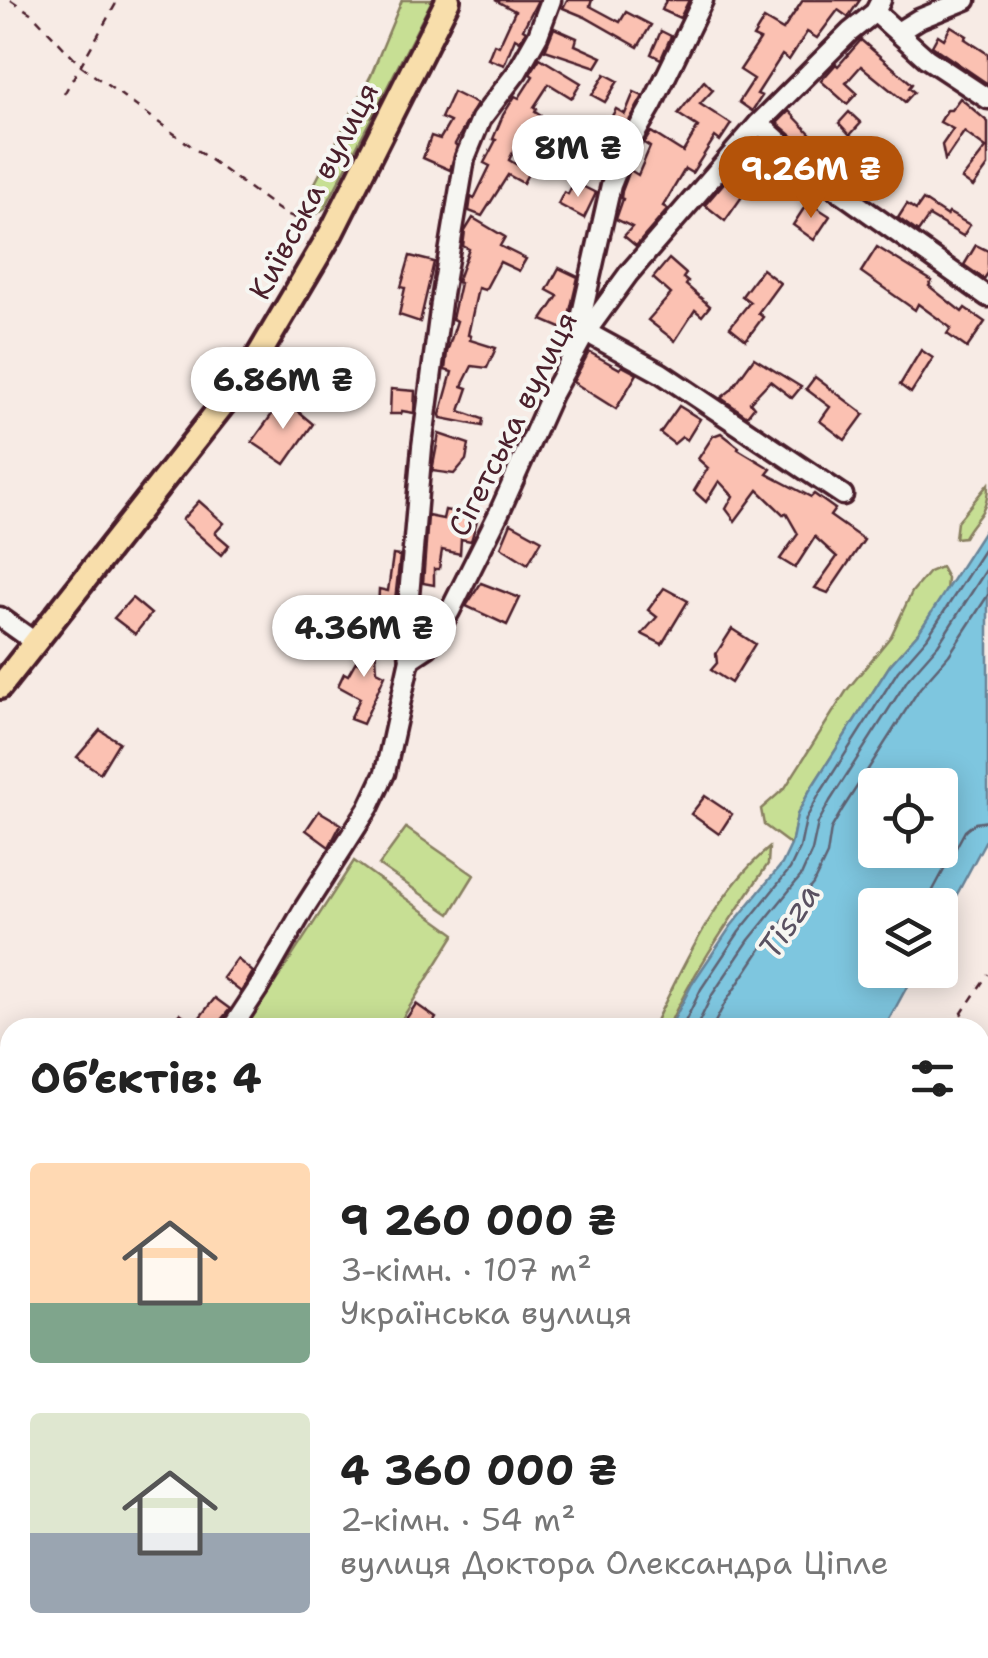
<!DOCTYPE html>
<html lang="uk">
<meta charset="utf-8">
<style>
body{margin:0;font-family:"Shantell Sans",sans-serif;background:#f6f6f6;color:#222;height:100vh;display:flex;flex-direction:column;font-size:38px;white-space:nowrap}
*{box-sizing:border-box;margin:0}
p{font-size:32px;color:#767676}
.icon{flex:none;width:55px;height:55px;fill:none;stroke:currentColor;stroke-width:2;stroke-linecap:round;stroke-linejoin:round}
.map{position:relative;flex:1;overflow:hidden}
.drawer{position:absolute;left:0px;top:1018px;width:990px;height:642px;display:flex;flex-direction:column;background:#fff;border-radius:30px 30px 0 0;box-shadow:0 5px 25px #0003}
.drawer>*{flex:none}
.buttons{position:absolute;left:858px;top:768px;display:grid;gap:20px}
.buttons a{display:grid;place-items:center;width:100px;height:100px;border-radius:10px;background:#fff;box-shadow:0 5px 25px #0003;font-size:50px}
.price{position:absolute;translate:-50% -85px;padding:0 22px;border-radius:35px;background:#fff;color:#222;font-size:32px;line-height:65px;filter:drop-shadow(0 2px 5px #0008)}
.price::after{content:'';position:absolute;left:50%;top:60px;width:30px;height:22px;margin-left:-15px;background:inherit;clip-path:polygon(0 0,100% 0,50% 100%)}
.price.selected{background:#b45309;color:#fff}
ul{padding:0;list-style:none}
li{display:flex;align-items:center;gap:30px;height:250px;padding:0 30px}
li span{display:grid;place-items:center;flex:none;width:280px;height:200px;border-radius:10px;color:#555}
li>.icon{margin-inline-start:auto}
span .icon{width:120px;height:120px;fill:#fffc;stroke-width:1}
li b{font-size:42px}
h2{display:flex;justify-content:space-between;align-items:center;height:120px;padding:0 30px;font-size:42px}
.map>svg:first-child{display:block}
</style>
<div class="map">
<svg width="988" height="1658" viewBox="0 0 988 1658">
<rect width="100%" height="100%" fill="#f7ebe5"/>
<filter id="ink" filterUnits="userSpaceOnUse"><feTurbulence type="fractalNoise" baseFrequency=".01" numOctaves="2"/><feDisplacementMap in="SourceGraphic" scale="20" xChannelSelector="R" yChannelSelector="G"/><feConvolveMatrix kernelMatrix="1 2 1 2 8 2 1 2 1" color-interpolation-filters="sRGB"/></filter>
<g filter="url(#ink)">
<!-- green -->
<g fill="#c7df94" stroke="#887f60" stroke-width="2.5">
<polygon points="402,0 432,0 325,208 311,218 302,208 371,75"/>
<path d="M988,484C988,514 978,513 964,537L955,538L957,522Z"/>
<polygon points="941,567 947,578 946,592 919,632 890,665 810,790 797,815 791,845 764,825 761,809 785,788 847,690 891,636 912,592 929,572"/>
<polygon points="406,828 474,875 450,914 379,865"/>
<path d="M769,848L768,864C732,917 694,970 668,1027H653C683,966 716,892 769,848Z"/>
<polygon points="354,861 455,934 397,1027 246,1027"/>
<polygon points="241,1650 318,1650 313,1658 236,1658"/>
</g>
<!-- water -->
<g fill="#7ec6df" stroke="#698397" stroke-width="2.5" fill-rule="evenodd">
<path d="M988,525V836L940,926V905H875V970H916L885,1027H670L692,984L731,926L782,864L791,845L797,815L810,790L890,665L919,632ZM875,785H940V850H875Z"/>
<polygon points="337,1650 584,1650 581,1658 333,1658"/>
</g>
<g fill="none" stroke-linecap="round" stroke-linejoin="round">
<!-- shore -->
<g stroke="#5f6273" stroke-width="2.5">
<polyline points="925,905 965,831 975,823 988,821"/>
<polyline points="682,1028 701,989 739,932 790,869 800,848 806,819 819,795 898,671 927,638 988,544"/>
<polyline points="696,1028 712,995 749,940 801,876 812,851 818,823 830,801 908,679 938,645 988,567"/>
<polyline points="712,1028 725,1003 761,949 813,884 827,855 831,829 842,810 920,688 949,655 988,595"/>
</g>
</g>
<!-- building -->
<g fill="#fbc1b2" stroke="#4a1f2b" stroke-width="2.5">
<polygon points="495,0 538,0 523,29 526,31 520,41 515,38 504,65 488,59 494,44 499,46 515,11"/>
<polygon points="567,0 592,0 590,6 620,22 626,12 651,25 638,47 585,17 563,8"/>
<polygon points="666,0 689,0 680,18 662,10"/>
<polygon points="803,0 860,0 848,17 838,10 817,38 807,32 789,60 782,55 757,94 762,96 752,111 739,102 754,79 740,70 760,40 753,37 764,19 783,30"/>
<polygon points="951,26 967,36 965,39 988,54 988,84 932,46 938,35 944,39"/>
<polygon points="554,28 577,38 575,45 602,57 596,67 545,50"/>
<polygon points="661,31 671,36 661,59 651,54"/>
<polygon points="861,40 912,84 909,88 914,92 905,102 861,66 846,83 857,93 847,104 821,81 836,64 838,66"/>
<polygon points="540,58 581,83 572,98 549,84 534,107 537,109 535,112 560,128 558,131 585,149 593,136 599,139 616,109 625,114 634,92 643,96 601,171 571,152 564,165 549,157 556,144 527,125 509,160 529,172 523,183 508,175 482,216 469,211 471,197 474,199 490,166 484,163 496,140 493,139 503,115 515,96 519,98 533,76 530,74"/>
<polygon points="605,74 618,81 605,102 592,95"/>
<polygon points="704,81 713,90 700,104 731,124 720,141 715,137 692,173 685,169 663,206 668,209 636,246 624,236 632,227 616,219 623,199 621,198 622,191 630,170 638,175 650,147 644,143 651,132 683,152 698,127 678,114"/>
<polygon points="453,92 477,104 455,144 457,146 450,170 423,158 431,136 440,139 450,122 441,118"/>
<polygon points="960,98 988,122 988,166 973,187 962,179 986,148 964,132 945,160 942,145 953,129 940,122 947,110 951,110"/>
<polygon points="789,111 823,147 819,151 824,155 822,159 838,175 777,123"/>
<polygon points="849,112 861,123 850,135 839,123"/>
<polygon points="729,177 746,191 725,221 705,205"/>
<polygon points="574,182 596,193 584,218 558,204 564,192 568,194"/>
<polygon points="923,200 947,216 949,213 970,225 963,236 929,216 918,232 898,218 907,204 916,210"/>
<polygon points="808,202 830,216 814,240 793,225"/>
<polygon points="473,218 505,237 500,246 526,259 519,271 500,262 485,290 478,288 468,335 471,336 470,340 496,348 487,368 472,366 462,386 468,388 460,411 483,419 482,426 441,418 440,415 452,372 445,370 447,352 457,321 452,319 460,283 457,282 469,249 463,246 465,231"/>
<polygon points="976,245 988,251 988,273 984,279 964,265"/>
<polygon points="877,247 932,281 929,286 962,312 965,308 985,322 967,348 947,334 951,328 918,304 915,310 861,272"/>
<polygon points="410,256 434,262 420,322 399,315 405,288 401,287"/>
<polygon points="669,259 686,274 683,278 688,282 686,285 710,306 702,316 695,310 675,341 648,320 671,294 653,278"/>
<polygon points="559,268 578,277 570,311 572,327 570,332 542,320 558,296 547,290"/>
<polygon points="762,269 780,283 758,313 763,317 746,340 730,327 750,302 742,296"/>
<polygon points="921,350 933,358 911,393 900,385"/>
<polygon points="589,352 620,369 622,366 637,374 616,409 573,382"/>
<polygon points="754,358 801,387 792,398 770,381 750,402 754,407 747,416 721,398 731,390"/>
<polygon points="815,377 864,414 845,440 820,421 830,407 806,389"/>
<polygon points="391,389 415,391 414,413 402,411 401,414 390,414"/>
<polygon points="283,399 313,424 285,464 252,442"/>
<polygon points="679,406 700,419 687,440 682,437 674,444 660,433"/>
<polygon points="721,433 739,447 738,449 771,469 767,474 811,497 814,494 835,509 830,516 864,540 828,593 815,588 837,557 815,537 795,568 780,559 798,534 786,513 784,515 758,490 735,521 726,509 733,496 719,481 706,502 694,491 708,468 698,459 713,436"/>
<polygon points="439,434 469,444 466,460 454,474 432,471"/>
<polygon points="199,501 224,523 215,533 229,545 221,555 182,520"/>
<polygon points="445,510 478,517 471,541 461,539 460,554 442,550 439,569 434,569 434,585 423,583 428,516 443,519"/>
<polygon points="511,523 542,540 528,564 501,547"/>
<polygon points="393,555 400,556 391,636 377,633 379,589 388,591"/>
<polygon points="481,583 520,598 507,625 466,606"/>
<polygon points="664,588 688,601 662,644 642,634 657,617 648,610"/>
<polygon points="132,598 151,614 135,634 114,618"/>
<polygon points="370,625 374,625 377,671 385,675 363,724 350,719 360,698 338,686 344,673 348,675 356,661 363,664"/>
<polygon points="732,629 755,644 731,683 711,670 717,663 716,654"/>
<polygon points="100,730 119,742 100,773 77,757"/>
<polygon points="705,796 732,814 719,834 691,814"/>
<polygon points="319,811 341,824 329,847 306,830"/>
<polygon points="237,959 253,972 241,992 223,978"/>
<polygon points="215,998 230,1009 214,1028 200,1017"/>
<polygon points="416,1004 436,1018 430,1028 400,1028"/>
<polygon points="180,1013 200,1028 169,1028"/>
<polygon points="10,1570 10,1616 0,1636 0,1590"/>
</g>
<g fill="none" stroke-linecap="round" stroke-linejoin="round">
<!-- minor casing -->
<g stroke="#4a1f2b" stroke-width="25">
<g id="minor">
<polyline points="703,0 652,105 624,153 611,185 582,314 586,332 661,373 843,495"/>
<polyline points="875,12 926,58 988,99"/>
<polyline points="898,32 919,19 966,0"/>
<polyline points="759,123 816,175 988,297"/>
<polyline points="0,617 35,642"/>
<polyline points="410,659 428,647 450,611 499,513 552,394 586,332 629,273 759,123 850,32 875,12 881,0"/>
<polyline points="232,1028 259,987 305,907 369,807 385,773 410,659 406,630 422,447 442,295 465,158 481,119 517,72 538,35 551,0"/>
<polyline points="0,1287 10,1278"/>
<polyline points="0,1554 10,1558"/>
<polyline points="132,1658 137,1650"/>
</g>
</g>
<!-- major casing -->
<g stroke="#4a1f2b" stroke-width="30">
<polyline id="major" points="0,687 250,370 331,233 448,0"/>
</g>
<!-- path -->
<g stroke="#4a1f2b" stroke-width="2.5" stroke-dasharray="8 8" stroke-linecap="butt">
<polyline points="11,0 32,14 81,66 282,212 316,227"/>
<polyline points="64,94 118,0"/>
<polyline points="952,1028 988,974"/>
<polyline points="655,1658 657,1650"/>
</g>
<!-- minor -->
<use href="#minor" stroke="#f6f6f2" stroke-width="18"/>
<!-- major -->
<use href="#major" stroke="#f8deab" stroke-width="22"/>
</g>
</g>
<g text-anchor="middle" stroke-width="8" stroke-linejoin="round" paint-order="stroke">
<!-- street labels -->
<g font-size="30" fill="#4a1f2b" stroke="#f6f6f2">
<text transform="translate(314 191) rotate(-62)" y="10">Київська вулиця</text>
<text transform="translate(513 424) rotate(-63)" y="10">Сігетська вулиця</text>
</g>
<!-- water labels -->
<g font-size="32" font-style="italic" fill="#5a5161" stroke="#f6f6f2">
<text transform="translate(789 921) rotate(-56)" y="11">Tisza</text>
</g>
</g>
</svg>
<div class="buttons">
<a><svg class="icon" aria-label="locate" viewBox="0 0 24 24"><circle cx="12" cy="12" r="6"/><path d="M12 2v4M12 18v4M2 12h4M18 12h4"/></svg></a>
<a><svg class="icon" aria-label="layers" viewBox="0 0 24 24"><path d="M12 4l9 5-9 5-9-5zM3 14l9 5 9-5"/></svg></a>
</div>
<b class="price" style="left:578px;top:200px">8M ₴</b>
<b class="price selected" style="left:811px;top:221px">9.26M ₴</b>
<b class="price" style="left:283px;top:432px">6.86M ₴</b>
<b class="price" style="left:364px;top:680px">4.36M ₴</b>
<section class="drawer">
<h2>Об’єктів: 4<svg class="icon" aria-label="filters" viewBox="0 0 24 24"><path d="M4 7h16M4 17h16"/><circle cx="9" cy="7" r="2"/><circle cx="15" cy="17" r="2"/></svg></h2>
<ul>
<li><span style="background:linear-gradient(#ffd9b3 70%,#7fa58c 0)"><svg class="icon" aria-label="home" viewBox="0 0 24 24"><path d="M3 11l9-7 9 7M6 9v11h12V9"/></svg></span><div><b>9 260 000 ₴</b><p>3-кімн. · 107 m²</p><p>Українська вулиця</p></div></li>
<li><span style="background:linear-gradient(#dfe7d0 60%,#9aa5b1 0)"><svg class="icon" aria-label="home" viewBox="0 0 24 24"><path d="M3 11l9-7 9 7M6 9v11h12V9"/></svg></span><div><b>4 360 000 ₴</b><p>2-кімн. · 54 m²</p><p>вулиця Доктора Олександра Ціпле</p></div></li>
</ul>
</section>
</div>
